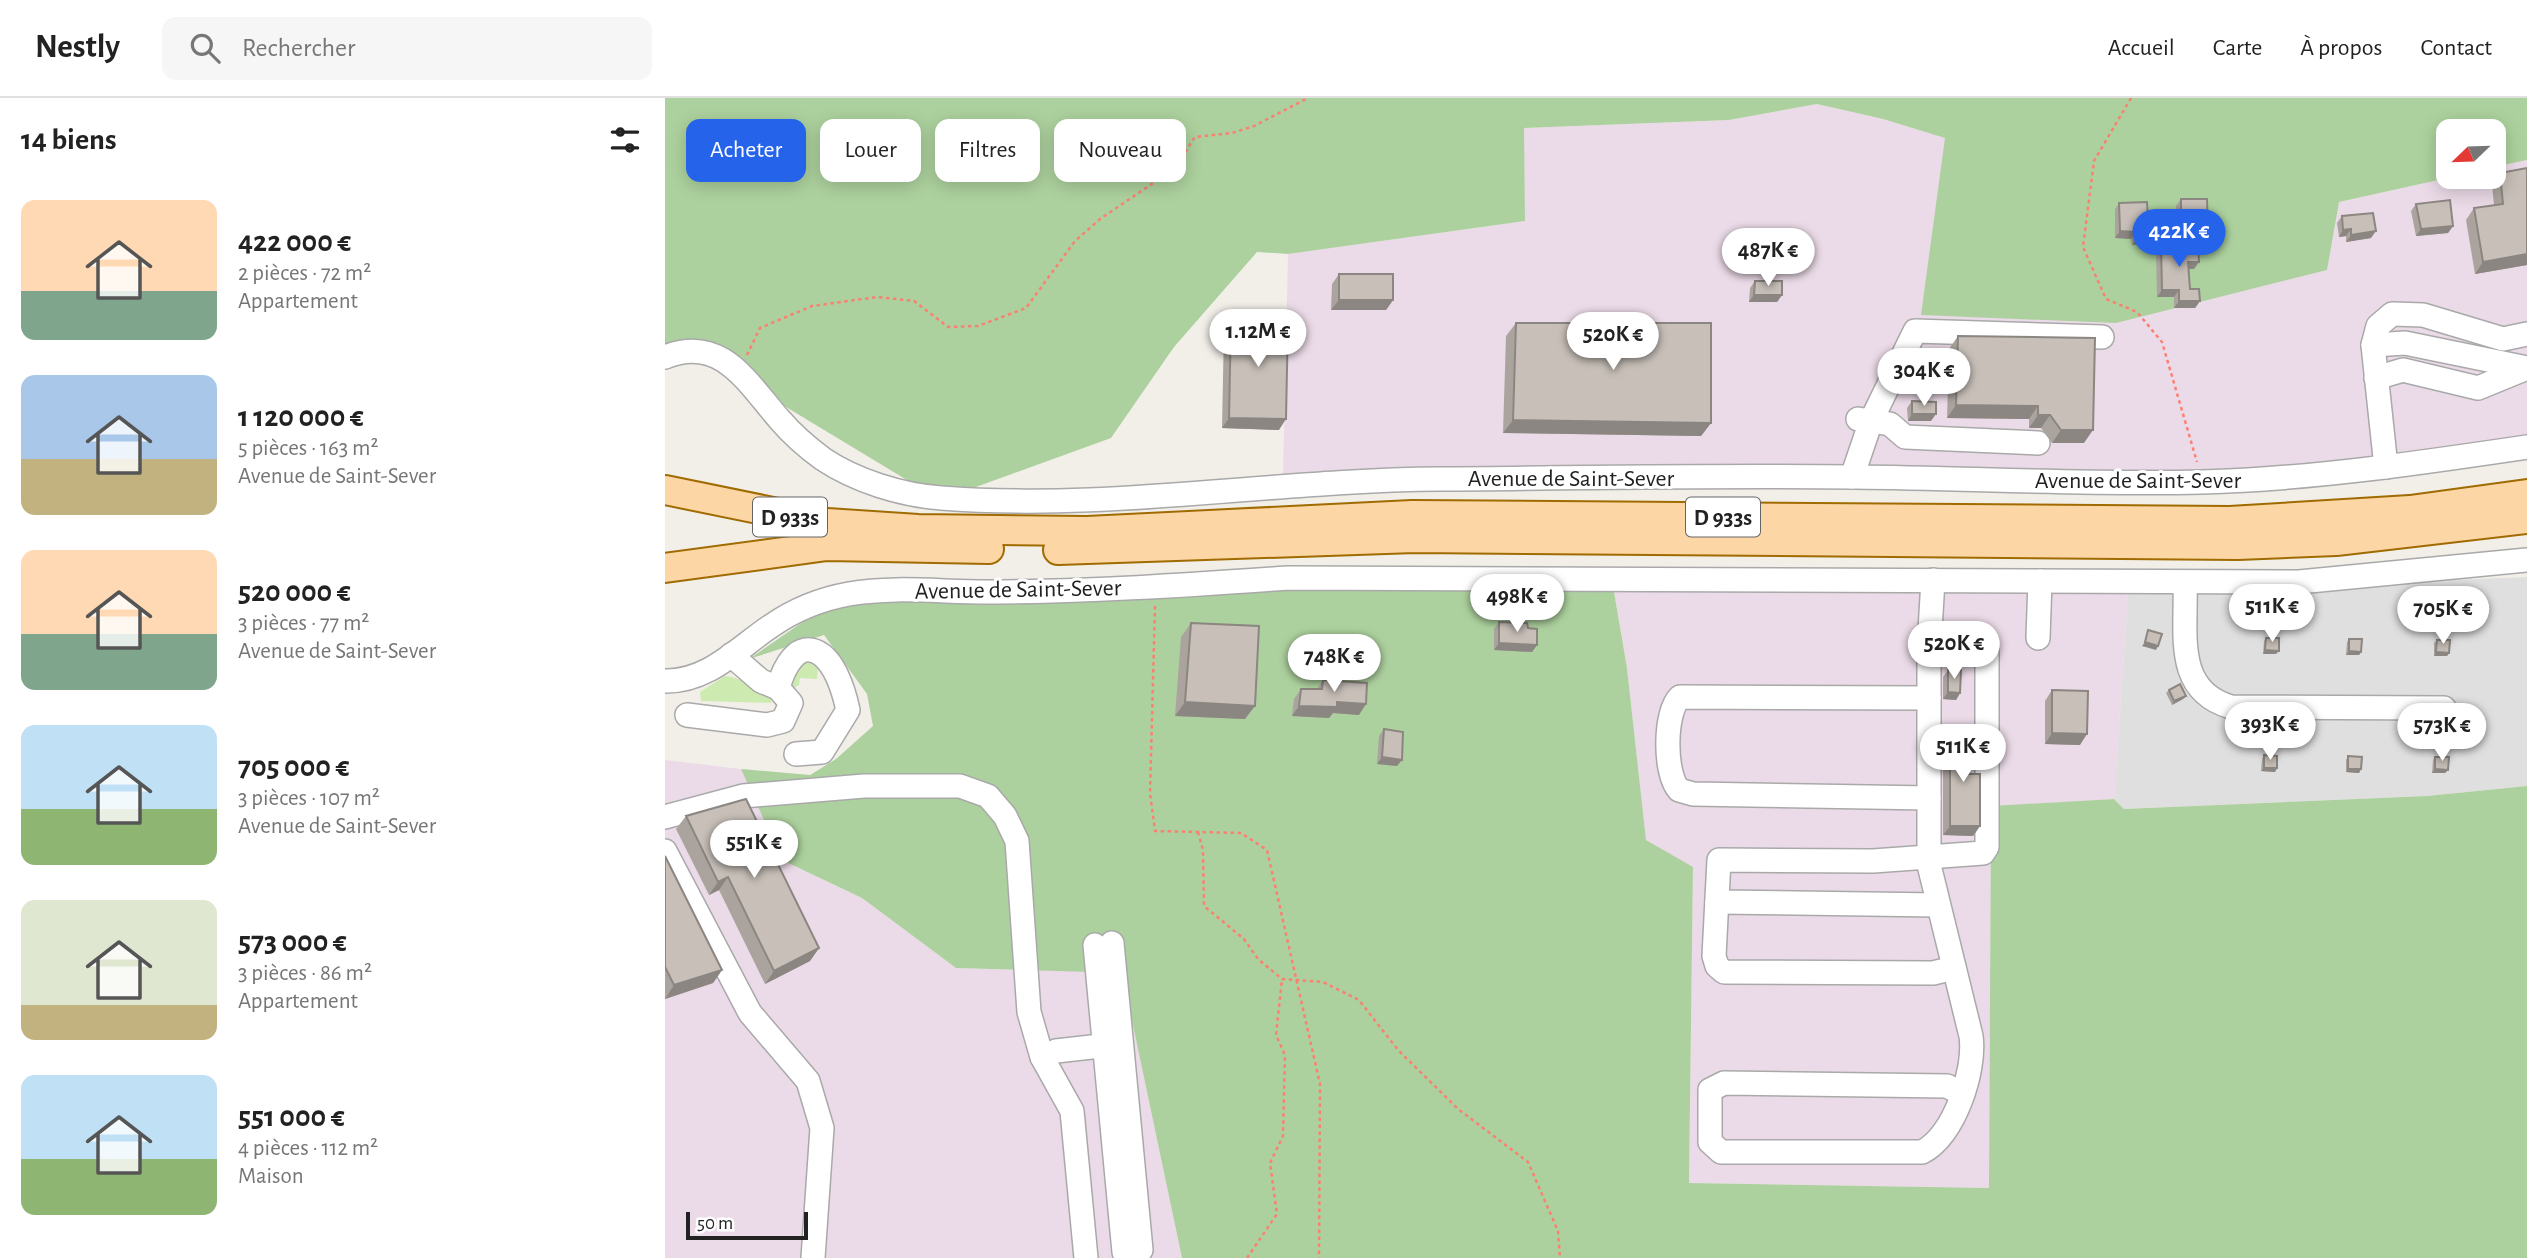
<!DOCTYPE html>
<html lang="fr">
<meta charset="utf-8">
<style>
body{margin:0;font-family:"Alegreya Sans",sans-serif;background:#f6f6f6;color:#222;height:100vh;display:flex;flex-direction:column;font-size:26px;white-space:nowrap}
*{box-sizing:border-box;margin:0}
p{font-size:23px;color:#767676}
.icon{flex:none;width:38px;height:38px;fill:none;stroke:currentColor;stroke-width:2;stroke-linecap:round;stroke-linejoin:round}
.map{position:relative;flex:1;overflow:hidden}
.side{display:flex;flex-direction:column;background:#fff;width:665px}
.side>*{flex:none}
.top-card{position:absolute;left:21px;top:21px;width:665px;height:63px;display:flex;gap:14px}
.needle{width:46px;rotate:247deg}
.buttons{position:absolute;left:1771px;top:21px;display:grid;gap:14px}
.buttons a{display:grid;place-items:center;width:70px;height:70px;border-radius:14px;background:#fff;box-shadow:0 4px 18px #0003;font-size:35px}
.scale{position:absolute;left:21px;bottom:18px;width:122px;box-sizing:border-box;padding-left:7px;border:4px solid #222;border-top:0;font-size:19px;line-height:24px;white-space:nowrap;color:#222;-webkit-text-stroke:5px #fff;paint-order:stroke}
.price{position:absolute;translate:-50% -60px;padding:0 16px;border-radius:24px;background:#fff;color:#222;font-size:23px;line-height:46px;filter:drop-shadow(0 2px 4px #0008)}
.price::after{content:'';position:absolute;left:50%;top:42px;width:21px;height:16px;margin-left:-10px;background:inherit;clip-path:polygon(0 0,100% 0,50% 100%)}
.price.on{background:#2563eb;color:#fff}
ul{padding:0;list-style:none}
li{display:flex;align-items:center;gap:21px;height:175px;padding:0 21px}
li span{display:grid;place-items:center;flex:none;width:196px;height:140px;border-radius:14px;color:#555}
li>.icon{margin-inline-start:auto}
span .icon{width:84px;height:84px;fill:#fffc;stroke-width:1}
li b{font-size:30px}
h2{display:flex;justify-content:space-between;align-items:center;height:84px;padding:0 21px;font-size:30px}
.pill{padding:0 24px;border-radius:14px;background:#fff;box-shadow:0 4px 18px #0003;font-size:24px;line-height:63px}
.pill.on{background:#2563eb;color:#fff}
header{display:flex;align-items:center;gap:42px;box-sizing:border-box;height:98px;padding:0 35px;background:#fff;border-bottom:2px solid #e0e0e0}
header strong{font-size:33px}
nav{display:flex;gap:38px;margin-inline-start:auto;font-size:24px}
.search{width:490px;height:63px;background:#f6f6f6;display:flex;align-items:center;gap:18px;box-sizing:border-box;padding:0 24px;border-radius:14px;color:#767676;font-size:26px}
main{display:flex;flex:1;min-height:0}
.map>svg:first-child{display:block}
</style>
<header>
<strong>Nestly</strong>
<div class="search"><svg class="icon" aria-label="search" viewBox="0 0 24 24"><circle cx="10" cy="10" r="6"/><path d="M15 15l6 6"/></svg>Rechercher</div>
<nav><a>Accueil</a><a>Carte</a><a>À propos</a><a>Contact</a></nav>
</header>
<main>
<section class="side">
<h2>14 biens<svg class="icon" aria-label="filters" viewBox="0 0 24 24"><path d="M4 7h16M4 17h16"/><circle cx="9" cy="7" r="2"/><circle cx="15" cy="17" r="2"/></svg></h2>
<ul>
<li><span style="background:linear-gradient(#ffd9b3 65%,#7fa58c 0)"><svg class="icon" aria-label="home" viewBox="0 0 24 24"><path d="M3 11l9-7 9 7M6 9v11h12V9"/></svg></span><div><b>422 000 €</b><p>2 pièces · 72 m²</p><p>Appartement</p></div></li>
<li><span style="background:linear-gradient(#a9c7e8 60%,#c2b280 0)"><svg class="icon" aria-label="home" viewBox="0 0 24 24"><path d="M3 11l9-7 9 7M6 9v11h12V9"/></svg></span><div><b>1 120 000 €</b><p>5 pièces · 163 m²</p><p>Avenue de Saint-Sever</p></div></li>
<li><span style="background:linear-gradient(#ffd9b3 60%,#7fa58c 0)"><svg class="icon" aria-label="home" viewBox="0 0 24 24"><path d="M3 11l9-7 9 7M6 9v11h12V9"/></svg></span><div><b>520 000 €</b><p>3 pièces · 77 m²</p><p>Avenue de Saint-Sever</p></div></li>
<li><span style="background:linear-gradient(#bfe0f5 60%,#8fb573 0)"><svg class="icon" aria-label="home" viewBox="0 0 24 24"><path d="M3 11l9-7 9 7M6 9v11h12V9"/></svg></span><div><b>705 000 €</b><p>3 pièces · 107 m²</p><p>Avenue de Saint-Sever</p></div></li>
<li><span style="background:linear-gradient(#dfe7d0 75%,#c2b280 0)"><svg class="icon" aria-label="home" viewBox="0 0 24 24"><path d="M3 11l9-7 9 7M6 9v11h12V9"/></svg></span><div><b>573 000 €</b><p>3 pièces · 86 m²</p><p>Appartement</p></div></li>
<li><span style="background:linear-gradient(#bfe0f5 60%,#8fb573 0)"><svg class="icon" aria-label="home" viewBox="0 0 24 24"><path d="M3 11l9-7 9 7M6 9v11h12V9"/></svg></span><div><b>551 000 €</b><p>4 pièces · 112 m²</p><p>Maison</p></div></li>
</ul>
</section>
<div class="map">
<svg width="1862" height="1160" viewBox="0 0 1862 1160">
<rect width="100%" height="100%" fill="#f2efe9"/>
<!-- residential -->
<polygon fill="#e0dfdf" points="1862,479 1862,688 1762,698 1459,711 1449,701 1463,495"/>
<!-- industrial -->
<g fill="#ebdbe8">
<polygon points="1152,6 1218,21 1281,40 1257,217 1674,104 1787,79 1829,79 1829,69 1862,62 1862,339 1697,364 1520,375 618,377 623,156 860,123 858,30 1064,22"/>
<polygon points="948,488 1463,495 1449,701 1326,709 1324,1090 1024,1085 1028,770 981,742 962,570"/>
<polygon points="0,662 76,671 117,762 197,800 291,870 457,874 517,1160 0,1160"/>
</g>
<!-- grass -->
<g fill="#cdebb0">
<polygon points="143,562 153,571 152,581 135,580 134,587 129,590 122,586 122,573"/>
<path d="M60,578C77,579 90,591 107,597L106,605L36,603L35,594Z"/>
</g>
<!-- forest -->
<g fill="#add19e">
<polygon points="0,0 1862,0 1862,62 1829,69 1829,33 1783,33 1783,79 1787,79 1674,104 1662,172 1451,225 1256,217 1280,40 1218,21 1152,6 1064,22 859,30 860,123 623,156 592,154 509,249 446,340 275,402 55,269 0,261"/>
<polygon points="223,488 948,488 962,570 981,742 1028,769 1024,1085 1324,1090 1326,708 1449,701 1459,711 1762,698 1862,688 1862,1160 517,1160 457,875 291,870 197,800 117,762 76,671 145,677 171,661 208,628 202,596 159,537 84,561 177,497"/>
</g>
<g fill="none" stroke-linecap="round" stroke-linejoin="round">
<!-- minor casing -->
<g stroke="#a9a9a9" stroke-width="26">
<g id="minor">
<polyline points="1708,247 1740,245 1862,270"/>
<path d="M0,259C57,236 83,286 115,322C127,336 143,350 158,361C191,383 236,397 276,400C442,413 609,382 776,381C914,380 1052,377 1190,379C1305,380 1421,387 1537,384C1646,381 1754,365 1862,349"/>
<polyline points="1711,280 1738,272 1813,290 1862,270"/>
<polyline points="1193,321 1225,326 1240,339 1373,345"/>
<polyline points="1721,369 1708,247 1713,228 1727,216 1758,217 1838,241 1862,236"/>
<polyline points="1187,379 1206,323 1250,233 1437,239"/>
<path d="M1268,482L1264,549V767L1306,938C1311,972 1289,1039 1257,1054H1056L1045,1044V992L1059,985L1282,988L1297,996"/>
<path d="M1520,485C1522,535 1508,592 1566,609L1779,610"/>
<polyline points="1373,540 1375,483"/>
<path d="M0,583C43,584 73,550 106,528C129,512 156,501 184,496C228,488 276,494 321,494C422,494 523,487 623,480L1634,484L1862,462"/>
<path d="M113,590C118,572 132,539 157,557C172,569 179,594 183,612L157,654L131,656"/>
<polyline points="22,617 102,627 118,623 126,605 113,590 96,583 66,557"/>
<path d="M1264,700L1028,696L1014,692C999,676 999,614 1015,599L1264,600"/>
<polyline points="0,719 78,698 199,688 295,688 323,698 340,718 352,743 364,914 377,959 407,1013 421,1160"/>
<polyline points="0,753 85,915 143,983 157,1030 148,1160"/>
<polyline points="1052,804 1273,807"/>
<polyline points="447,845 476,1152"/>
<polyline points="430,847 459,1154"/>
<polyline points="1289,870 1268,875 1059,874 1052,868 1049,858 1054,762 1208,763 1318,755 1322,749 1322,554"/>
<polyline points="377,959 391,953 453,946"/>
</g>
</g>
<!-- major casing -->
<g stroke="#a06b00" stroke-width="32">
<g id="major">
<polyline points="0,392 162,425 253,431 422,433 747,417 1565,423 1745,412 1862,396"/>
<polyline points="393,452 750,440 1573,447 1671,443 1862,421"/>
<polyline points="0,470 162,448 324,451"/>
</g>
</g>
<!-- path -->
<g stroke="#fa8072" stroke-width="2.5" stroke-dasharray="3.5 3.5" stroke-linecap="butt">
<polyline points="1466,0 1429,63 1418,149 1441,201 1472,214 1497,244 1532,364"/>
<polyline points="82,257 95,230 147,208 212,199 249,203 283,229 313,228 361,210 410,143 435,121 509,71 530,39 567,35 589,28 643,0"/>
<polyline points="490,508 485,695 490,733 576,735 602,752 655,986 654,1160"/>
<polyline points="533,734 538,752 539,808 579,841 593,861 617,881 658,884 694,902 733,952 793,1011 863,1064 893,1133 895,1160"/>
<polyline points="582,1160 612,1116 605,1065 618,1038 620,957 611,937 617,881"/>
</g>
<!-- minor -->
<use href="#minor" stroke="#fff" stroke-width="23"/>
<!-- major -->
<use href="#major" stroke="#fcd6a4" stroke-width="28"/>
</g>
<!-- wall -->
<g fill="#aba49e">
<polygon points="1835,75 1862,167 1810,176 1801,122 1809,110 1829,107 1827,87"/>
<polygon points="1516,101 1543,134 1538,141 1523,141 1523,123 1511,123 1511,108"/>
<polygon points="1454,105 1479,146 1467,147 1466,141 1450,140 1450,111"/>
<polygon points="1751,106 1788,128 1783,135 1751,138 1746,113"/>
<polygon points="1677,118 1706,140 1681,144 1681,138 1674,139 1672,125"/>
<polygon points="1496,145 1534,164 1529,171 1524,171 1525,191 1535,203 1530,210 1509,210 1509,199 1492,199 1491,152"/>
<polygon points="674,176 728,202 721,212 666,212 667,186"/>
<polygon points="1090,183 1117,197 1112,204 1084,204 1085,190"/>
<polygon points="566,221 614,332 557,330 559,231"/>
<polygon points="851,225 1046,325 1036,338 838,335 841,238"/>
<polygon points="1293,238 1419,345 1387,345 1376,330 1364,330 1364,321 1282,320 1284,251"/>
<polygon points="1247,303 1266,323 1243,323 1242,310"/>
<polygon points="834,524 863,530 872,547 867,554 829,552 829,531"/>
<polygon points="526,525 580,621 510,618 516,539"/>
<polygon points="1601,540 1611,556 1598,556 1599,543"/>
<polygon points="1684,541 1696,554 1694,557 1681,557 1682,544"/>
<polygon points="1772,542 1784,555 1782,558 1769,558 1769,545"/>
<polygon points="1283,572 1295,595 1291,602 1278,601 1278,579"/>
<polygon points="658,582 694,617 668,615 664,620 627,618 629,601 636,591 652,591"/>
<polygon points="1387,592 1415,647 1380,646 1380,603"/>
<polygon points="1504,592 1521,598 1518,601 1507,607 1501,595"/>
<polygon points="719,631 732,668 712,666 714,638"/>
<polygon points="1285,635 1304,676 1315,728 1308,738 1278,737 1278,645"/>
<polygon points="1599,657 1612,670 1610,674 1596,673 1597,661"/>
<polygon points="1683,658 1696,671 1694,675 1681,674 1681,662"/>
<polygon points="1770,659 1783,672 1780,675 1767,675 1768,662"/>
<polygon points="21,718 154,850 145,863 100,886 54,792 44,797 11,731"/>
<polygon points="0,758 57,872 48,885 0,901"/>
</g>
<!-- shaded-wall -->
<g fill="#8b8681">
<polygon points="1516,116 1528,116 1523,123 1511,123"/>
<polygon points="1788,128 1783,135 1751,138 1756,131"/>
<polygon points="1686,131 1681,138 1674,139 1678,132"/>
<polygon points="1455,133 1471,134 1466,141 1450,140"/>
<polygon points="1711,133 1706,140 1681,144 1686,137"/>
<polygon points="1528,134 1543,134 1538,141 1523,141"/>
<polygon points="1484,139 1479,146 1467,147 1472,140"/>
<polygon points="1862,156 1862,167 1810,176 1818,164"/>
<polygon points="1523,164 1534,164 1529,171 1519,171"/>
<polygon points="1497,192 1514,192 1509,199 1492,199"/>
<polygon points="1089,197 1117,197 1112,204 1084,204"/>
<polygon points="674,202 728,202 721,212 666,212"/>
<polygon points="1514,203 1535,203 1530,210 1509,210"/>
<polygon points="1291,307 1373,308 1364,321 1282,320"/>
<polygon points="1247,316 1271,316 1266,323 1243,323"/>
<polygon points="1373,317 1385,317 1376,330 1364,330"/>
<polygon points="564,320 621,321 614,332 557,330"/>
<polygon points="848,322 1046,325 1036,338 838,335"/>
<polygon points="1396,332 1428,332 1419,345 1387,345"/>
<polygon points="1480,544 1493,548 1491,552 1477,548"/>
<polygon points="834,545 872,547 867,554 829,552"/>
<polygon points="1600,552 1614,553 1611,556 1598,556"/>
<polygon points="1684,553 1696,554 1694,557 1681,557"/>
<polygon points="1771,554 1784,555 1782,558 1769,558"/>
<polygon points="1283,594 1295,595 1291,602 1278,601"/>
<polygon points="1521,598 1518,601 1507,607 1509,603"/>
<polygon points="520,604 590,608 580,621 510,618"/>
<polygon points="672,604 701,606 694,617 668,615 664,620 627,618 634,608"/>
<polygon points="1387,635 1422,636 1415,647 1380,646"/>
<polygon points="717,659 737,662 732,668 712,666"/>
<polygon points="1599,670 1612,670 1610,674 1596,673"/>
<polygon points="1683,671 1696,671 1694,675 1681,674"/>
<polygon points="1770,671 1783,672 1780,675 1767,675"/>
<polygon points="1285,728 1315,728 1308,738 1278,737"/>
<polygon points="63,779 54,792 44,797 53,784"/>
<polygon points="154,850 145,863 100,886 109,873"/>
<polygon points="57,872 48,885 0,901 9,887"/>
</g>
<!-- building -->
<g fill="#c7bfb8" stroke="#8b8681" stroke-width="2">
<polygon points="1862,70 1862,156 1818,164 1809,110 1838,106 1835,75"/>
<polygon points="1516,101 1542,101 1543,134 1528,134 1528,116 1516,116"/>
<polygon points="1785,102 1788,128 1756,131 1751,106"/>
<polygon points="1482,104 1484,139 1472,140 1471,134 1455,133 1454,105"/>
<polygon points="1708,115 1711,133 1686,137 1686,131 1678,132 1677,118"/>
<polygon points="1533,144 1534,164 1523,164 1525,191 1534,191 1535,203 1514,203 1514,192 1497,192 1496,145"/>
<rect x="674" y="176" width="54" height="26"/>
<polygon points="1090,183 1117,183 1117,197 1089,197"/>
<polygon points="566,221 623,222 621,321 564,320"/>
<polygon points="851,225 1046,225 1046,325 848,322"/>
<polygon points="1293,238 1430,240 1428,332 1396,332 1385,317 1373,317 1373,308 1291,307"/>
<polygon points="1247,303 1271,304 1271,316 1247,316"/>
<polygon points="834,524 862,525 863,530 872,531 872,547 834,545"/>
<polygon points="526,525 594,528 590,608 520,604"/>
<polygon points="1483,532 1497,536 1493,548 1480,544"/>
<polygon points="1601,540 1614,540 1614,553 1600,552"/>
<polygon points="1684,541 1697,541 1696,554 1684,553"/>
<polygon points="1772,542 1785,542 1784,555 1771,554"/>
<polygon points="1283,572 1296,572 1295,595 1283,594"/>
<polygon points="658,582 702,585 701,606 672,604 672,609 634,608 636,591 657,591"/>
<polygon points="1515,586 1521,598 1509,603 1504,592"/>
<polygon points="1387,592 1423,593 1422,636 1387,635"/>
<polygon points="719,631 738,634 737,662 717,659"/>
<polygon points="1285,635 1305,636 1304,676 1315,676 1315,728 1285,728"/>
<polygon points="1599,657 1612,658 1612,670 1599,670"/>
<polygon points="1683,658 1697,659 1696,671 1683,671"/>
<polygon points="1770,659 1784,659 1783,672 1770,671"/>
<polygon points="81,701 154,850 109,873 63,779 53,784 21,718"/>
<polygon points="0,758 57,872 9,887 0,869"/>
</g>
<g text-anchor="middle" stroke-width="6" stroke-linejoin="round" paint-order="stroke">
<!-- shield labels -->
<g fill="#fff" stroke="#646464" stroke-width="2">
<rect x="88" y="399.5" width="74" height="39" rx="5"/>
<rect x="1021" y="399.5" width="74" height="39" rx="5"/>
</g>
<g font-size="23" font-weight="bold" fill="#222">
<text x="125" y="427">D 933s</text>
<text x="1058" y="427">D 933s</text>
</g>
<!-- street labels -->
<g font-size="24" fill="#222" stroke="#fff">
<text x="906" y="388">Avenue de Saint-Sever</text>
<text x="1473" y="390">Avenue de Saint-Sever</text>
<text transform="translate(353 491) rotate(-1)" y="8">Avenue de Saint-Sever</text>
</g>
</g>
</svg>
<div class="buttons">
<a><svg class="needle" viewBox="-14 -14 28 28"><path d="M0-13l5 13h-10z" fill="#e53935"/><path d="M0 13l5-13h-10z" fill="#767676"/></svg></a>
</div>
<div class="scale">50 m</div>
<b class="price on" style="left:1514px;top:171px">422K €</b>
<b class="price" style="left:1103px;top:190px">487K €</b>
<b class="price" style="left:593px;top:271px">1.12M €</b>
<b class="price" style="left:948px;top:274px">520K €</b>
<b class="price" style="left:1259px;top:310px">304K €</b>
<b class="price" style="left:852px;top:536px">498K €</b>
<b class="price" style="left:1607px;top:546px">511K €</b>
<b class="price" style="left:1778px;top:548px">705K €</b>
<b class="price" style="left:1289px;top:583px">520K €</b>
<b class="price" style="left:669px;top:596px">748K €</b>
<b class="price" style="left:1605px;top:664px">393K €</b>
<b class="price" style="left:1777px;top:665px">573K €</b>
<b class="price" style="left:1298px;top:686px">511K €</b>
<b class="price" style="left:89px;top:782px">551K €</b>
<div class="top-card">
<a class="pill on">Acheter</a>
<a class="pill">Louer</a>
<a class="pill">Filtres</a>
<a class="pill">Nouveau</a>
</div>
</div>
</main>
